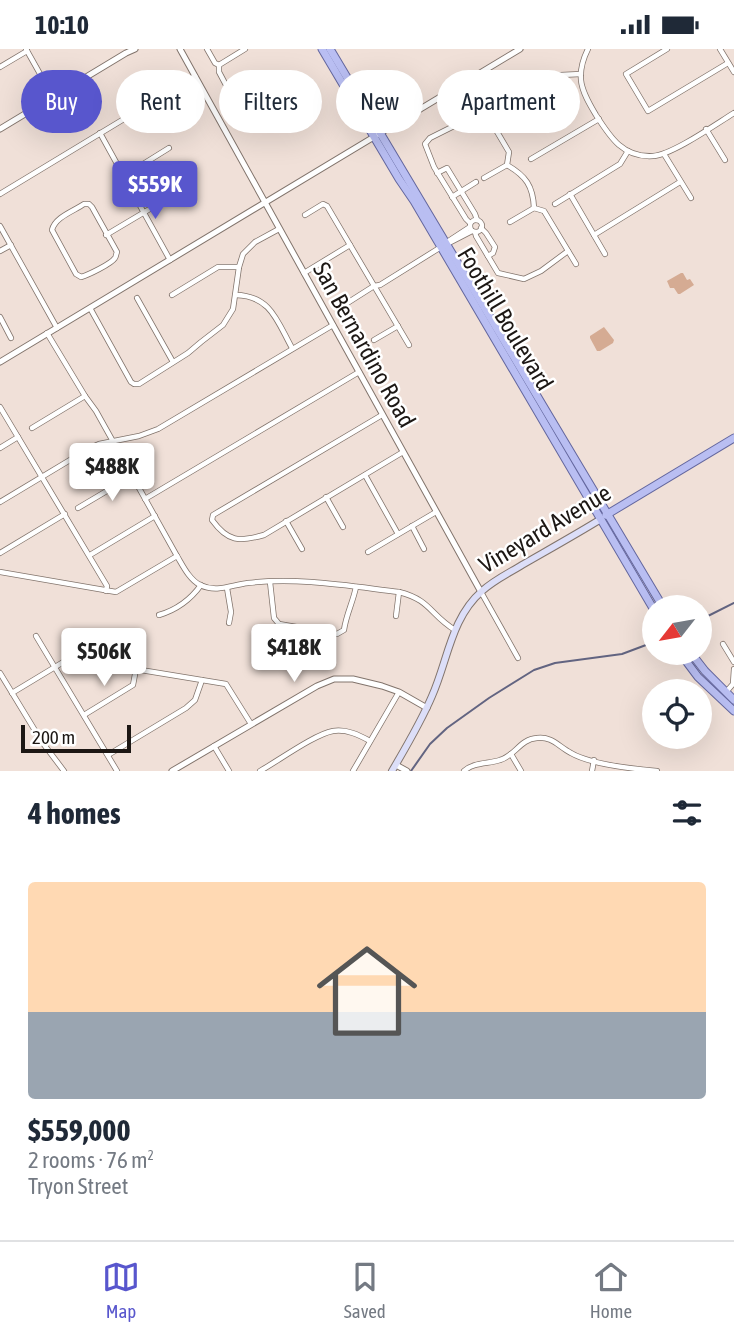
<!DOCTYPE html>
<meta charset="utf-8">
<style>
body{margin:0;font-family:"Asap Condensed",sans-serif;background:#f6f6f7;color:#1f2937;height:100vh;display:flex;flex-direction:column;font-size:26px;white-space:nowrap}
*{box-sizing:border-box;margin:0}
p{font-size:23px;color:#747a83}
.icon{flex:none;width:38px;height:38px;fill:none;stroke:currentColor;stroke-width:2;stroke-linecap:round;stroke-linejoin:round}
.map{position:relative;height:722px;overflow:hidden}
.drawer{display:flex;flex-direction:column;background:#fff;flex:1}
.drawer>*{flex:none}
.top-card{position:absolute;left:21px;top:21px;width:693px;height:63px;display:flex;gap:14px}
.needle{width:46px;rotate:239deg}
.fabs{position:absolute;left:642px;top:546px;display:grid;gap:14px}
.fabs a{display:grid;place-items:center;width:70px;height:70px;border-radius:50%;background:#fff;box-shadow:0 7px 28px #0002;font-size:35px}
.scale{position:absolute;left:21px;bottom:18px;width:110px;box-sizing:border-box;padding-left:7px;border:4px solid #1c1714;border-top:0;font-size:19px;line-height:24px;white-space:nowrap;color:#1c1714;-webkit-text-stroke:5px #fff;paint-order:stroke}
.price{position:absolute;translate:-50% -60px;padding:0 16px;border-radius:7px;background:#fff;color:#222;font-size:23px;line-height:46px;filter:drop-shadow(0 2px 4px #0008)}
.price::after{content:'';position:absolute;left:50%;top:42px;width:21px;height:16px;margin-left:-10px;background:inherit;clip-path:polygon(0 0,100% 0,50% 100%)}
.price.selected{background:#5856cd;color:#fff}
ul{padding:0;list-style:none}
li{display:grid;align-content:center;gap:14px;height:371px;padding:0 28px}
li span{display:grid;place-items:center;height:217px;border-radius:7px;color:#555}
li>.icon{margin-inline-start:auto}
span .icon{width:126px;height:126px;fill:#fffc;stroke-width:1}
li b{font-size:30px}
h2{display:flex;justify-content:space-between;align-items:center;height:84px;padding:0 28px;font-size:30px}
.tag{padding:0 24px;border-radius:32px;background:#fff;box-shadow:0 7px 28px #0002;font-size:24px;line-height:63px}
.tag.selected{background:#5856cd;color:#fff}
.status{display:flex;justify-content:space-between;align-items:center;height:49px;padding:0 35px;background:#fff;direction:ltr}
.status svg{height:19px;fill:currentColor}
.tabs{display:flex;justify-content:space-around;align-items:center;height:98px;border-top:2px solid #e0e1e3;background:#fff;font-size:19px;color:#747a83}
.tabs a{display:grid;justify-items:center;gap:4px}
.tabs .selected{color:#5856cd}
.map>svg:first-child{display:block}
</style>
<div class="status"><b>10:10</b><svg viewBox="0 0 49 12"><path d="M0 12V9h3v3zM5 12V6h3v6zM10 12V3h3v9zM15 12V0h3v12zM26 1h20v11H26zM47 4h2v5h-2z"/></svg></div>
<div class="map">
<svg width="734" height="722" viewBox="0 0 734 722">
<rect width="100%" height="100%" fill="#f0e0d8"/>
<!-- green -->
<g fill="#d5ab93">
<polygon points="681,224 683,224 687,231 690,230 694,236 680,245 678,245 674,239 670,239 667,232"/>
<polygon points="604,278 614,291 613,294 600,302 597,302 590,289 590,287"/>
</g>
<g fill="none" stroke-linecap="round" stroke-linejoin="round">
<!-- stream -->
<g stroke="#626481" stroke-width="2">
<polyline points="700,571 734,554"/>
<polyline points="411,722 430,695 447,679 489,649 534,621 555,614 622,605 654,593"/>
</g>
<!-- minor casing -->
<g stroke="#82746c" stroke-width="6">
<g id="minor">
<polyline points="26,0 53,48"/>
<polyline points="207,0 215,14 219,16"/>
<path d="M588,0C583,10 580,20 581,31C582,43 590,56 596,66C610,88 623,109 653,107C672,106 716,75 734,64"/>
<polyline points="667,0 626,25 648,62 728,14"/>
<polyline points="720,0 734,23"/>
<polyline points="219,16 245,0"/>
<polyline points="219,16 219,23 227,38"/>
<polyline points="0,18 27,2"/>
<path d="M467,32L509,103L507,116C526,127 533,137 534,159L544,162L576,215"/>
<polyline points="511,41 526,65 533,68"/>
<polyline points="493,52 530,30 540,27 581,25"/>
<polyline points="706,80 725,111"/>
<polyline points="100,84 170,211"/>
<polyline points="664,105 691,149"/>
<polyline points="531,110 599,70"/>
<polyline points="437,124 447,119 475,165 477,171"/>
<polyline points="124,127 169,99"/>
<polyline points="484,129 507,116"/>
<polyline points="0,145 195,27"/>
<polyline points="570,145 605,205"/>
<polyline points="452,148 476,133"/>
<path d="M84,155H89L92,158L117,203C116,205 116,208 115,209C111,215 88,226 81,228L76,225L52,181C55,168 74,162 84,155Z"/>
<polyline points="555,155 620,115 628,102"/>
<polyline points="305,166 323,155 327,157 409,296"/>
<circle cx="476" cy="177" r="6"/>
<polyline points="510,173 534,159"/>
<polyline points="470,174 466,170 434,118 425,95 430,89 456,76 481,56"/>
<polyline points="0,177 57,279"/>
<polyline points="481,179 486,184 495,198 493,204 488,207"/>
<polyline points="475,183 476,187 498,224 524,230 541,222 568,202"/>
<polyline points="106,186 190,136"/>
<polyline points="594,186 680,133"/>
<polyline points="444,195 470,178"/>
<polyline points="0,202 11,196"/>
<polyline points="304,224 350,196"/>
<polyline points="172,246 218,218 239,218"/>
<path d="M236,246C271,247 277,272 292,299"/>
<polyline points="137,249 173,313"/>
<polyline points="341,258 374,237 380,236 441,198 472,182"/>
<polyline points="90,259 131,333 134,335 139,335 188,304 201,293 223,276 233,260 239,218 243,205 255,193 279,180"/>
<polyline points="0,268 11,289"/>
<path d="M47,284L85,347L96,362L177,507C183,517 189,530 200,536C217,544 231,536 248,534C298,528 349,537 399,543C431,551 430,566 455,581"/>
<polyline points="374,291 398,277"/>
<polyline points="0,358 107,537 106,542"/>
<path d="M382,366L213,466L212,471C228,493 239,493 264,486L403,403"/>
<polyline points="32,379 85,347"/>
<polyline points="0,399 18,388"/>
<polyline points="365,426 398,485"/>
<polyline points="326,448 343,478"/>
<polyline points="145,450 359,323"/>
<polyline points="0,453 90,399 99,395 139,387 158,380 333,276"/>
<polyline points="78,459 132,427"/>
<polyline points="286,472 302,500"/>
<polyline points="412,477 424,500"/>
<polyline points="368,503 436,463"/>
<polyline points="0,504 65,465"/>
<polyline points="90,506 155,467"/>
<polyline points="0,523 116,543 177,507"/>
<path d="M270,533L274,569L279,575L337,585L344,581C346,566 353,553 356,538"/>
<polyline points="227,539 231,563 229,574"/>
<polyline points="481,543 518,609"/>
<path d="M159,566C176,561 191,550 201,536"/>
<polyline points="396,567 399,543"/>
<polyline points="36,587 117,722"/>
<polyline points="723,595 734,613"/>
<polyline points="0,624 42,693 64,722"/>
<polyline points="726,643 733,635 734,620"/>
<polyline points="12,644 65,612 74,610 226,635 251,675"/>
<polyline points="84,666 133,636 136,620"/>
<polyline points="214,697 229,722"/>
<polyline points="511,705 521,722"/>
<polyline points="108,706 186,659 195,651 202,631"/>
<path d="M260,722C278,712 315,685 333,682C347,680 359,686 370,692"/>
<polyline points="353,722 399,643"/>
<path d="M464,722C474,713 488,715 500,711C515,707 520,690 537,689C552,687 559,698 571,704C590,715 634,720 657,722"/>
<polyline points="592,722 594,711"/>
</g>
</g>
<!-- tertiary casing -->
<g stroke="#82746c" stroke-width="7">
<g id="tertiary">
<polyline points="180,0 481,543"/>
<polyline points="0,80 126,4 135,0"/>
<polyline points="0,313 520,0"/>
<polyline points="396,716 407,722"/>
<polyline points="172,722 317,637 334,630 353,630 382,637 399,643 427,659"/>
</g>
</g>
<!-- secondary casing -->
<g stroke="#82746c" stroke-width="8">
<path id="secondary" d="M392,722C406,698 421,673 432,647C448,611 451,569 482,542C494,531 509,524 522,516C548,501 575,486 601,470"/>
</g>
<!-- primary casing -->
<g stroke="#64679e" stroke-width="9">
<g id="primary">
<polyline points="322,0 399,130 414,152 654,561"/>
<polyline points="330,0 663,558"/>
<polyline points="606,466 734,389"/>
<polyline points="680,604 698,628 734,662"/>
<polyline points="691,604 705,622 734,651"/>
</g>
</g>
<!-- minor -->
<use href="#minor" stroke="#fff" stroke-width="4.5"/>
<!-- tertiary -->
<use href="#tertiary" stroke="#fff" stroke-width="5"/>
<!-- secondary -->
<use href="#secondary" stroke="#dcdef8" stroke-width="6"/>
<!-- primary -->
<use href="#primary" stroke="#b9bef2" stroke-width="7"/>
</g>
<g text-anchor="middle" stroke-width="5" stroke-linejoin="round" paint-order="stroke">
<!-- street labels -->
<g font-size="24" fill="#1c1714" stroke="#fff">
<text transform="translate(505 270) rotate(59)" y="8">Foothill Boulevard</text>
<text transform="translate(364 296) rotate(61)" y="8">San Bernardino Road</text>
<text transform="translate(545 480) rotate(-31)" y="8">Vineyard Avenue</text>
</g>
</g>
</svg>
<div class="fabs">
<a><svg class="needle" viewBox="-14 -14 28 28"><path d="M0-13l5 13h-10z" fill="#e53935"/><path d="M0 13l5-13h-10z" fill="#747a83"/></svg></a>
<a><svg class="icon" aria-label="locate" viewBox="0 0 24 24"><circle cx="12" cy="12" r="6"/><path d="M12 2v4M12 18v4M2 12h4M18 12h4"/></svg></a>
</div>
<div class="scale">200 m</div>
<b class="price selected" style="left:155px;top:172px">$559K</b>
<b class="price" style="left:112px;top:454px">$488K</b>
<b class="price" style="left:294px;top:635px">$418K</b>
<b class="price" style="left:104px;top:639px">$506K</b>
<div class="top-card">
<a class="tag selected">Buy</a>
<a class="tag">Rent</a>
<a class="tag">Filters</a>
<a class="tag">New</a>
<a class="tag">Apartment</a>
</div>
</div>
<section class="drawer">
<h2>4 homes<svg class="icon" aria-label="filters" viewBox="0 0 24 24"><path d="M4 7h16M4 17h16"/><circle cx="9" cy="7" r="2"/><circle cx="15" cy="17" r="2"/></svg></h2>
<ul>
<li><span style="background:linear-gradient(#ffd9b3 60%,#9aa5b1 0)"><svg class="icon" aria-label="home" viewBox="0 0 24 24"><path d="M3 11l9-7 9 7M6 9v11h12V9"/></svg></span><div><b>$559,000</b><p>2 rooms · 76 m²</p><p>Tryon Street</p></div></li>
</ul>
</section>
<nav class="tabs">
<a class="selected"><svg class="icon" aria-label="map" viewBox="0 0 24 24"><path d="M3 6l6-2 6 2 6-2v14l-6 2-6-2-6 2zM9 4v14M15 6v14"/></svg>Map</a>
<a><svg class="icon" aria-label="saved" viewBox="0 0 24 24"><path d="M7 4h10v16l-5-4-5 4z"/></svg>Saved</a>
<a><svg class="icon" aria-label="home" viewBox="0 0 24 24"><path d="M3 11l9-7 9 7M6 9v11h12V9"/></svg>Home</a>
</nav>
